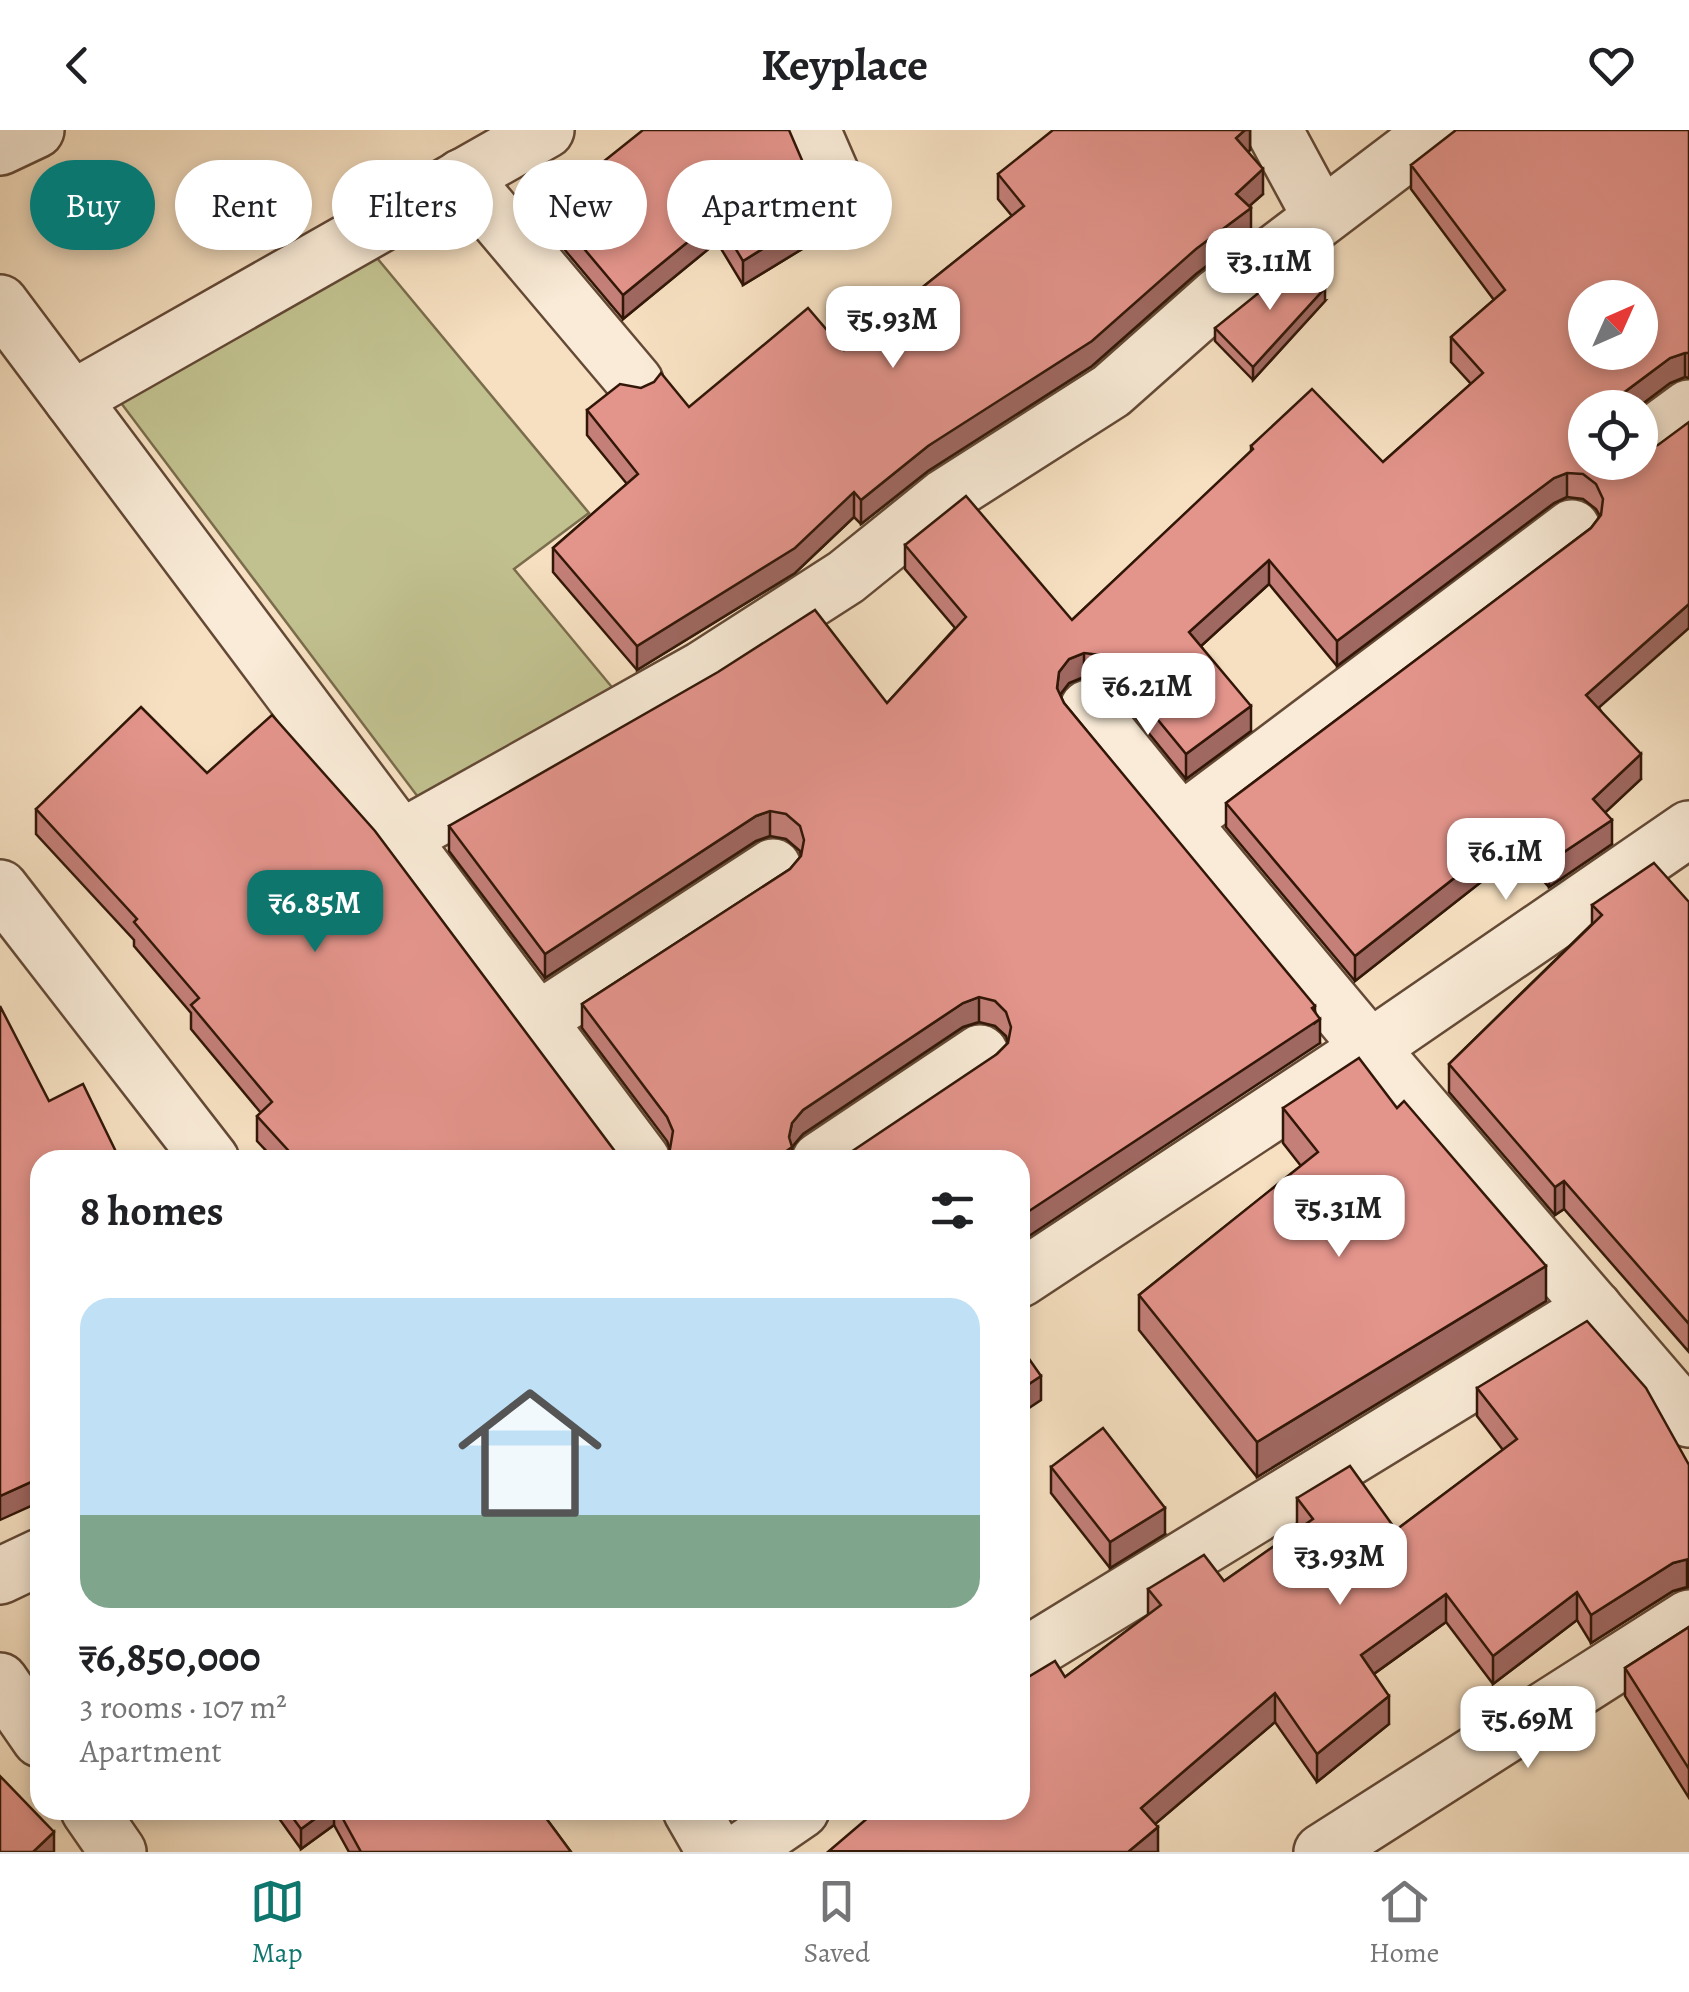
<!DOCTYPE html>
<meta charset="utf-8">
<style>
body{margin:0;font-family:Alegreya,serif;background:#f6f6f6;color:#202124;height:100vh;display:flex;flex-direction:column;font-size:38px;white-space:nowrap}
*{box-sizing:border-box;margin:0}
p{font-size:32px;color:#757577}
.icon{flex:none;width:55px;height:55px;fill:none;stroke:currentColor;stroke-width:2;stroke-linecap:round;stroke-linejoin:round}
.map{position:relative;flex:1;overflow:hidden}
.sheet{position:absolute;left:30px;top:1020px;width:1000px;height:670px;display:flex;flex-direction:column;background:#fff;border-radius:30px;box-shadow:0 5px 15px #0003}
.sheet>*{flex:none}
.guide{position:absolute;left:30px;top:30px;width:1000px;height:90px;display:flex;gap:20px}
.needle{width:65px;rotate:45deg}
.controls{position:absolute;left:1568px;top:150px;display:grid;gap:20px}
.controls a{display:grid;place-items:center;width:90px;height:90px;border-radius:50%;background:#fff;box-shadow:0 5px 15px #0003;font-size:50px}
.price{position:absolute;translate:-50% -85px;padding:0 22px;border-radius:20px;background:#fff;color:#222;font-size:32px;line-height:65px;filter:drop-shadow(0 2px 5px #0008)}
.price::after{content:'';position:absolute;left:50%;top:60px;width:30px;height:22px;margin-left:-15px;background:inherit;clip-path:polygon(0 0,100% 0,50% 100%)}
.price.selected{background:#0f766e;color:#fff}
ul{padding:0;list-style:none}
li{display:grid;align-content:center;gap:20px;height:530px;padding:0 50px}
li+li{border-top:2px solid #e0e0e0}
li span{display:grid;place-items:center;height:310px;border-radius:30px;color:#555}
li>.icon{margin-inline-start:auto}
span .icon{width:180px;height:180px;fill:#fffc;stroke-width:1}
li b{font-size:42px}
h2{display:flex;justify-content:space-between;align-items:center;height:120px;padding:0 50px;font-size:42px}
.tag{padding:0 35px;border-radius:45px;background:#fff;box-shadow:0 5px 15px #0003;font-size:35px;line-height:90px}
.tag.selected{background:#0f766e;color:#fff}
header{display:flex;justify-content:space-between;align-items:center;height:130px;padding:0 50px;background:#fff;font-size:45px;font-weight:600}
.dock{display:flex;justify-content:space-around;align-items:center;height:140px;border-top:2px solid #e0e0e0;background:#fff;font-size:28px;color:#757577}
.dock a{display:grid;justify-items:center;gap:5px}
.dock .selected{color:#0f766e}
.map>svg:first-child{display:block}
</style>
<header><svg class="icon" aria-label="back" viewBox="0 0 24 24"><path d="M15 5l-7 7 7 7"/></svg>Keyplace<svg class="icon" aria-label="heart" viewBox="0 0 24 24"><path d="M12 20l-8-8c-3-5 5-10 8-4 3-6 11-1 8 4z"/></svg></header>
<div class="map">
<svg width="1689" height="1722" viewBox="0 0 1689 1722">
<rect width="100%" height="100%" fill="#f6e0c1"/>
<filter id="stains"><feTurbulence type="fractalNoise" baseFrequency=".002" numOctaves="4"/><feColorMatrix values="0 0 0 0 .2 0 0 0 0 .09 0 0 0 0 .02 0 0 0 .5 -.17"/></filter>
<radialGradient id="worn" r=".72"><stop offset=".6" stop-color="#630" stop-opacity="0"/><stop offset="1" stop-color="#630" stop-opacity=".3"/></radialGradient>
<!-- park -->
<polygon fill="#c1c18f" stroke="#7a6c4c" stroke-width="2.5" points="377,128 589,383 514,439 616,562 418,667 121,273"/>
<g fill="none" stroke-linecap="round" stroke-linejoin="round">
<!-- street casing -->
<g stroke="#634936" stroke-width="60">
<g id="street">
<polyline points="812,0 842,69"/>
<polyline points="1274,0 1321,87"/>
<polyline points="0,17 36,0"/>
<polyline points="462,47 635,252"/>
<polyline points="0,173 642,1030"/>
<polyline points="72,269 546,0"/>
<polyline points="1640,314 1689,278"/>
<polyline points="1572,398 1181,692 1370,918 1689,1289"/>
<polyline points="1088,578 1181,692"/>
<polyline points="401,708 703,539 846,447 945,367 1111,261 1217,167 1437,0"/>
<polyline points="0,758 211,1030"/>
<polyline points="538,890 773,737"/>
<polyline points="820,1030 980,923"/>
<polyline points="1020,1149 1370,918 1689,699"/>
<polyline points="0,1446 40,1427"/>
<polyline points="1020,1529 1594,1178"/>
<polyline points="0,1551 40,1609"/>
<polyline points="89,1680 118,1722"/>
<polyline points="691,1680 715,1722"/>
<polyline points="740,1722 801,1680"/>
<polyline points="1322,1722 1689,1488"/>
</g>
</g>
<!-- street -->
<use href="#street" stroke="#f9ebd7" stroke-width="55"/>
</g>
<!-- wall -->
<g fill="#c37f78" stroke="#321708" stroke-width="2.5">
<polygon points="1250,0 1250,20 1248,22 1263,64 1249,76 1251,102 1196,144 1092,236 928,341 861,394 854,387 795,443 637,540 553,442 553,418 627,354 587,305 587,280 689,277 844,220 1012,86 998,69 998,44"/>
<polygon points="1689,0 1689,248 1685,247 1670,253 1637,278 1585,278 1640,332 1599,578 1641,649 1605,682 1612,714 1549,757 1518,723 1355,851 1226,697 1226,673 1591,398 1600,386 1596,379 1583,369 1567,367 1554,373 1337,536 1269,454 1201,516 1251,601 1186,649 1112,558 1100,549 1084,547 1069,553 1060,565 1064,573 1315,881 1320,913 997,924 1008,913 1006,906 995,896 979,892 963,897 803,1004 792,1017 792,1030 670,1019 667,1011 582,898 582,874 790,739 801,726 800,721 786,709 770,706 756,711 545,848 449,721 449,696 887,573 955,498 905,439 905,415 1072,490 1251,322 1251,316 1383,332 1471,254 1451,232 1451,207 1494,170 1411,59 1411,35"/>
<polygon points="814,58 835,99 743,155 717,112 623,189 548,100 548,76"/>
<polygon points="1325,171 1253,250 1215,211 1215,198"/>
<polygon points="207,643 617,1024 625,1030 275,1030 257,1011 257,986 261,983 191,899 191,883 134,816 134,810 36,704 36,679"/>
<polygon points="1689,772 1689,1222 1564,1079 1555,1085 1449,962 1449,934 1592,794 1592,775"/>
<polygon points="1283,978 1397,978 1546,1171 1257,1347 1139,1200 1139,1165 1301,1036 1283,1013"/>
<polygon points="1477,1258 1689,1335 1689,1457 1673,1461 1591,1513 1577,1490 1493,1554 1446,1492 1374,1544 1389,1594 1317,1652 1275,1592 1155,1694 1158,1722 1020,1680 1020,1552 1065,1547 1148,1485 1148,1459 1224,1451 1299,1399 1297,1396 1297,1368 1396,1400 1503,1320 1477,1286"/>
<polygon points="1051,1337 1165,1404 1110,1438 1051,1363"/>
<polygon points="1689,1497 1689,1668 1625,1566 1625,1538"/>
<polygon points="273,1680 540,1680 571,1722 349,1722 334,1695 301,1719"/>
</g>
<!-- shaded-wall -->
<g fill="#9f6861" stroke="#321708" stroke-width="2.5">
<polygon points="1245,0 1250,0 1250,20 1236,33 1236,8"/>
<polygon points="1263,39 1263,64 1236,88 1236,64"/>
<polygon points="835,74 835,99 743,155 743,131"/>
<polygon points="1251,78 1251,102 1196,144 1092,236 928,341 861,394 861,370 928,316"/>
<polygon points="717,88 717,112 623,189 623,165"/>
<polygon points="1325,158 1325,171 1253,250 1253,237"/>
<polygon points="1685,223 1685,247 1670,253 1637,278 1612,278 1622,264 1670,228"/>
<polygon points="1567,343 1567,367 1554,373 1337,536 1337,511 1554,348"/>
<polygon points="854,362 854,387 795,443 637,540 637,516"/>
<polygon points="1269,430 1269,454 1189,527 1189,502"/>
<polygon points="1689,474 1689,498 1586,589 1586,565"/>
<polygon points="1084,523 1084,547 1069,553 1059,566 1057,558 1059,542 1069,529"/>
<polygon points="1251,576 1251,601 1186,649 1186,624"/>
<polygon points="1641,624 1641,649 1593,694 1593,669"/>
<polygon points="770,681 770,706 756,711 545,848 545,824 756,686"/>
<polygon points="1612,690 1612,714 1549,757 1549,732"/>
<polygon points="1518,698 1518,723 1355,851 1355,826"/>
<polygon points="979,867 979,892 963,897 803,1004 792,1017 792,1030 774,1030 789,1007 792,993 803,980 963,873"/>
<polygon points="1315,876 1315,893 1320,889 1320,913 1020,1112 1020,1087"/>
<polygon points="1564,1051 1564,1079 1555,1085 1555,1057"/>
<polygon points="1546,1136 1546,1171 1257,1347 1257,1312"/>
<polygon points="1041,1246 1041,1270 1020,1284 1020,1260"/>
<polygon points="40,1348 40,1372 0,1390 0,1366"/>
<polygon points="1165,1378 1165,1404 1110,1438 1110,1412"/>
<polygon points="1687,1429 1687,1457 1673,1461 1591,1513 1591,1485 1673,1433"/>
<polygon points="1577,1462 1577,1490 1493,1554 1493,1526"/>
<polygon points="1446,1464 1446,1492 1361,1553 1361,1525"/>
<polygon points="1275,1563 1275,1592 1141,1706 1141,1678"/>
<polygon points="1389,1566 1389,1594 1317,1652 1317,1624"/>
<polygon points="327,1680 334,1680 334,1695 301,1719 301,1699"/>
<polygon points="1158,1697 1158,1722 1128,1722"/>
<polygon points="54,1702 54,1722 33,1722"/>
</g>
<!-- building -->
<g fill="#e3948b" stroke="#321708" stroke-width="2.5" fill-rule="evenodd">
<polygon points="643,0 789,0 814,58 823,69 835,74 743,131 717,88 623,165 548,76"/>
<polygon points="1053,0 1245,0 1236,8 1263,39 1236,64 1251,78 1196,119 1092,211 928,316 861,370 854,362 795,418 637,516 553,418 638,344 587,280 620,254 641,258 654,252 661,243 689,277 808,178 844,220 1024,76 998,44"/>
<path d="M1456,0H1689V223H1685L1670,228L1622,264L1612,278H1585V332H1640V320H1644L1658,315L1689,292V474L1586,565L1641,624L1593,669L1612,690L1549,732L1518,698L1355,826L1226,673L1591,398L1601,385L1603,369L1596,354L1583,344L1567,343L1554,348L1337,511L1269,430L1189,502L1251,576L1186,624L1112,534L1100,525L1084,523L1069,529L1059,542L1057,558L1064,573L1315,876L1312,878L1320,889L1020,1087V1030H839L997,924L1008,913L1011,897L1006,882L995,871L979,867L963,873L803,980L792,993L789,1007L792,1017L774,1030H661L670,1019L673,1001L667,987L582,874L790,739L801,726L804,710L800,696L786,684L770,681L756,686L545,824L449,696L718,542L815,480L887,573L966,487L905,415L966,366L1072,490L1253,319L1251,316L1312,259L1383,332L1483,243L1451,207L1505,160L1411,35ZM1585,168H1640V222H1585Z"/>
<polygon points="1297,132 1325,158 1253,237 1215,198"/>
<polygon points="141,577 207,643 272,585 375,701 617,1024 625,1030 297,1030 257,986 272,972 191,875 199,868 134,792 137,789 36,679"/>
<polygon points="1654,733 1689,772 1689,1194 1564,1051 1555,1057 1449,934 1602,785 1592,775"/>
<polygon points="0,876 49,971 83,954 120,1030 40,1030 40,1348 0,1366"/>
<polygon points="1359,928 1397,978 1404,971 1546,1136 1257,1312 1139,1165 1318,1022 1283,978"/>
<polygon points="1587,1191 1646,1258 1689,1335 1689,1429 1673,1433 1591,1485 1577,1462 1493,1526 1446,1464 1361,1525 1389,1566 1317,1624 1275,1563 1141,1678 1158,1697 1128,1722 829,1721 877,1680 1020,1680 1020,1589 1023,1587 1020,1582 1020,1552 1055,1531 1065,1547 1161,1475 1148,1459 1204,1425 1224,1451 1313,1389 1297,1368 1350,1336 1396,1400 1517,1309 1477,1258"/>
<polygon points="1020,1216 1041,1246 1020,1260"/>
<polygon points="1103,1298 1165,1378 1110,1412 1051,1337"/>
<polygon points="1689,1497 1689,1639 1625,1538"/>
<polygon points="0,1646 54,1702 33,1722 0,1722"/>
<polygon points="287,1680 327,1680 301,1699"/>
<polygon points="338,1680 540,1680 571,1722 361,1722"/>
</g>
<rect width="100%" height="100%" filter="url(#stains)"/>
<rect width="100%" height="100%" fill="url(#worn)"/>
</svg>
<div class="controls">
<a><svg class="needle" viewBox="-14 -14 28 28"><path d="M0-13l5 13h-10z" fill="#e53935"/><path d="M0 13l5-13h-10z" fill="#757577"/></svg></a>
<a><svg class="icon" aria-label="locate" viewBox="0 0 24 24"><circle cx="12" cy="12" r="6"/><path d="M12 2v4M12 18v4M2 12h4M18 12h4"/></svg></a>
</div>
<b class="price" style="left:1270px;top:183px">₹3.11M</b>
<b class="price" style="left:893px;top:241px">₹5.93M</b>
<b class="price" style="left:1148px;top:608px">₹6.21M</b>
<b class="price" style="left:1506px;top:773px">₹6.1M</b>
<b class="price selected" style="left:315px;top:825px">₹6.85M</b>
<b class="price" style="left:1339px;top:1130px">₹5.31M</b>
<b class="price" style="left:1340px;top:1478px">₹3.93M</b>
<b class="price" style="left:1528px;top:1641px">₹5.69M</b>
<div class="guide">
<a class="tag selected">Buy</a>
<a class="tag">Rent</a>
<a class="tag">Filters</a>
<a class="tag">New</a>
<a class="tag">Apartment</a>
</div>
<section class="sheet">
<h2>8 homes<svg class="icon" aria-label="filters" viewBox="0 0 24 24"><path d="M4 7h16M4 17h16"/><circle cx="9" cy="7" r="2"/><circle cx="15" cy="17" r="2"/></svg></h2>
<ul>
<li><span style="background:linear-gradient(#bfe0f5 70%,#7fa58c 0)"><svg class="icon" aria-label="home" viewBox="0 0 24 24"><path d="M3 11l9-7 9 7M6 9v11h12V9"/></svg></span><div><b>₹6,850,000</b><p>3 rooms · 107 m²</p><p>Apartment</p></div></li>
</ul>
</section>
</div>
<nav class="dock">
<a class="selected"><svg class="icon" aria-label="map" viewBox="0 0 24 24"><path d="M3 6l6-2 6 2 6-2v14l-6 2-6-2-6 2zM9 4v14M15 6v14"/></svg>Map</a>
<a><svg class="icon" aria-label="saved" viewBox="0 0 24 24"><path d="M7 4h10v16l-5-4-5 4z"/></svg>Saved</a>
<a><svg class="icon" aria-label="home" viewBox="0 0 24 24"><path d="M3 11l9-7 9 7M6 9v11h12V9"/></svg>Home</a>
</nav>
